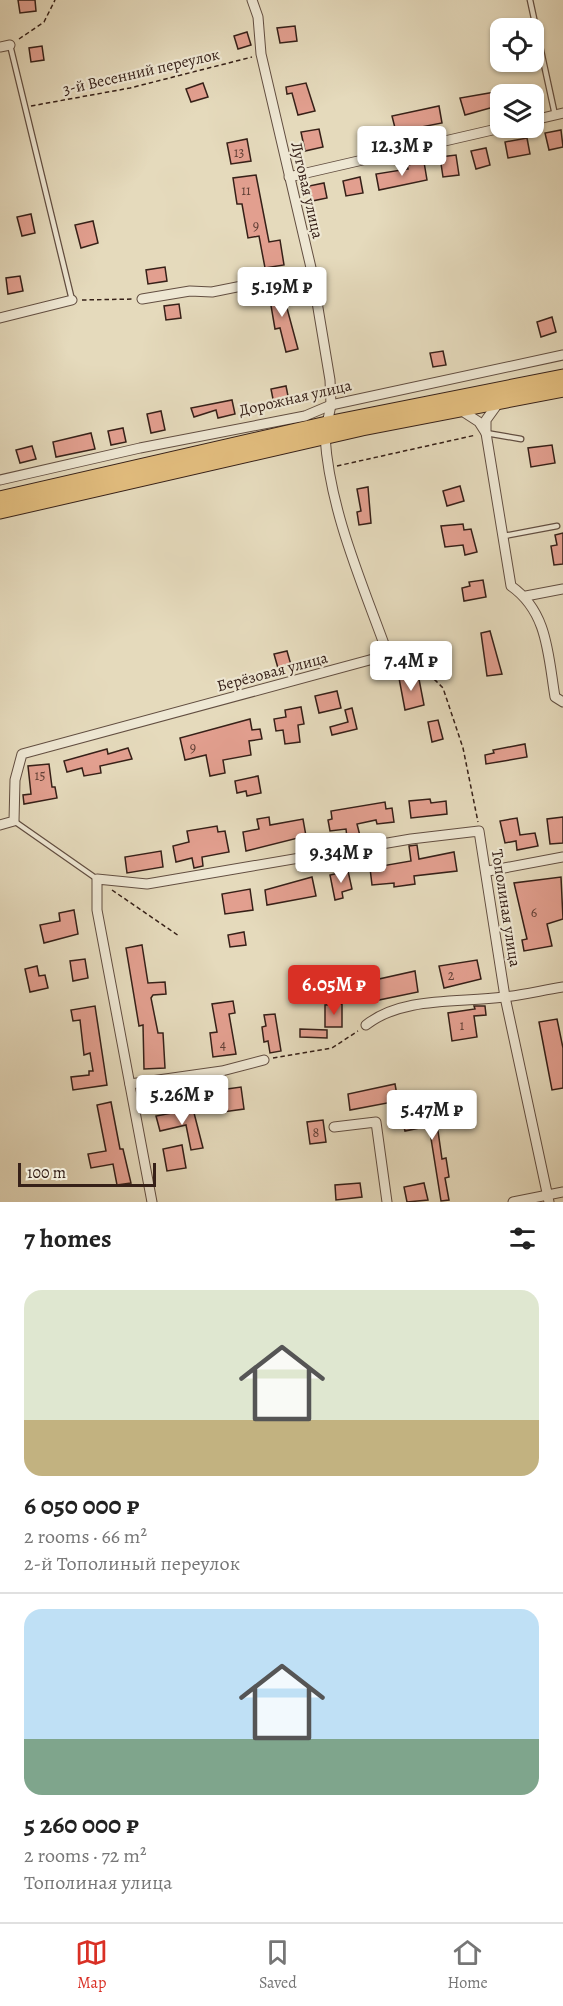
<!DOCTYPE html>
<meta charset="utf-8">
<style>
body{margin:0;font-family:Alegreya,serif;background:#f2f2f2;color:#222;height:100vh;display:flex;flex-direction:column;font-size:22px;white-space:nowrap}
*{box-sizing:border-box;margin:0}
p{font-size:20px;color:#767676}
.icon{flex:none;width:33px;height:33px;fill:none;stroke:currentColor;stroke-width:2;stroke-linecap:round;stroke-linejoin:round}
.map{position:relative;height:1202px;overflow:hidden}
.details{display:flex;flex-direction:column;background:#fff;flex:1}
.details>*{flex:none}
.buttons{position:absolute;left:490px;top:18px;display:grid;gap:12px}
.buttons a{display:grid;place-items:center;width:54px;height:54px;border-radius:12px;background:#fff;box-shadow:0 2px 4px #0004;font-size:30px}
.scale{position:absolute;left:18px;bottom:15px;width:138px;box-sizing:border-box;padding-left:6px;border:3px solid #362018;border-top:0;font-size:16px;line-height:21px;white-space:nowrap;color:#362018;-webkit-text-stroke:4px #eee7d3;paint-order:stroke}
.price{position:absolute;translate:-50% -51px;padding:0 14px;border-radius:6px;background:#fff;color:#222;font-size:20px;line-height:39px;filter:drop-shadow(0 2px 3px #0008)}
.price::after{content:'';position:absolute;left:50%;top:36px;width:18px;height:14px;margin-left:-9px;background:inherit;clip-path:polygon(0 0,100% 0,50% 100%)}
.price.current{background:#d93025;color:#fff}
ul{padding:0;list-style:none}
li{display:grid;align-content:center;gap:12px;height:318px;padding:0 24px}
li+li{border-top:2px solid #e0e0e0}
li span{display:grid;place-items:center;height:186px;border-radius:18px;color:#555}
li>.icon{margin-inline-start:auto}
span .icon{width:108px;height:108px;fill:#fffc;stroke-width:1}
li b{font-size:26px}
h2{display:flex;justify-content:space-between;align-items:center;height:72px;padding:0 24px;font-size:26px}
.tabs{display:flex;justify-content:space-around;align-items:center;height:84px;border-top:2px solid #e0e0e0;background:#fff;font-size:16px;color:#767676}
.tabs a{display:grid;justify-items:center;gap:3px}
.tabs .current{color:#d93025}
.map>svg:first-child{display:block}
</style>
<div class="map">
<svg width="563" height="1202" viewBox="0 0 563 1202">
<rect width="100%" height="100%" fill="#e5dabc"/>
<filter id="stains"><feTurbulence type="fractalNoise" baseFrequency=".00333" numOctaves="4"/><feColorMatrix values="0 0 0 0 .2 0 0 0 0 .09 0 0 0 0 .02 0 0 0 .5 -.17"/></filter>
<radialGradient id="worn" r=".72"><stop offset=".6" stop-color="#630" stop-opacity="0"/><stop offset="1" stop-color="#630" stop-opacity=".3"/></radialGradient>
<!-- building -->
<g fill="#e29f8f" stroke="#362018" stroke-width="1.5">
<polygon points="18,0 35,0 36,11 20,13"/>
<polygon points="295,26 297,41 280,43 277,28"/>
<polygon points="247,32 251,45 238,49 234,36"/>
<polygon points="42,46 44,60 31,62 29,48"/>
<polygon points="203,83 208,97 191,102 186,89"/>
<polygon points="306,83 315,111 298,115 292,93 287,94 286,87"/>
<polygon points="501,91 501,105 465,115 460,98"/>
<polygon points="439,106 442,123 396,132 392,116"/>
<polygon points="319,129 323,147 305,151 301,132"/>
<polygon points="561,130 563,147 549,150 545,133"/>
<polygon points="527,138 530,154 508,158 505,142"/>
<polygon points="247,139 251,161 231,164 227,143"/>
<polygon points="486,148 490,165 476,169 471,151"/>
<polygon points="456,155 459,175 443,177 440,157"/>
<polygon points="424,162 427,180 379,190 376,174 408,169 407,165"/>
<polygon points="256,175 269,242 280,240 284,265 265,268 259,236 248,238 242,204 237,204 233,178"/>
<polygon points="360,177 363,193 346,196 343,181"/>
<polygon points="324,183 327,198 312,201 309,186"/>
<polygon points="31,214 35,233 22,236 17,217"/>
<polygon points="93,221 98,243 81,248 75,225"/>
<polygon points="165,267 167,281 148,284 146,270"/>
<polygon points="20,276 23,291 8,294 6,278"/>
<polygon points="281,286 298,349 286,352 280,328 275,329 268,288"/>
<polygon points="179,304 181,318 166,320 164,306"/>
<polygon points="552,317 556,332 541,337 537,322"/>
<polygon points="443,351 446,365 433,367 430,353"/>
<polygon points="286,386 289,401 274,404 271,389"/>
<polygon points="232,400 235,414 218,418 216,410 194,417 191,408"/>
<polygon points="161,411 165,430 151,433 147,414"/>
<polygon points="123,428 126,442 111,445 108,431"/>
<polygon points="91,433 95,449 56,457 53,442"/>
<polygon points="552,445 555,463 531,467 528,448"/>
<polygon points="32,446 36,459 20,463 16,450"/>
<polygon points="460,486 464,501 447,506 443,491"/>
<polygon points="368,487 371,523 359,525 357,512 361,511 357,489"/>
<polygon points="463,524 464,530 471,529 477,552 465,555 463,545 445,547 441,526"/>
<polygon points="563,533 563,564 554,565 551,546 557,545 555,535"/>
<polygon points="483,580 486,597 464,601 462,588 470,586 469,582"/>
<polygon points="490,631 502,674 487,676 481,633"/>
<polygon points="287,651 291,665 278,668 274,654"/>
<polygon points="418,674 424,705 405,710 399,678"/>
<polygon points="337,691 341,708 319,713 315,696"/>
<polygon points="301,707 304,724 298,725 300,742 285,744 283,730 276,731 274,719 286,717 285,710"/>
<polygon points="352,708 357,729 332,735 330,727 348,722 345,710"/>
<polygon points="250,719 252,730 260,729 262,739 249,741 251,755 223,760 225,773 210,776 206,755 185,760 180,738"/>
<polygon points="438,720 443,739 432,742 428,722"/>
<polygon points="525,744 527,757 486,764 485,755 494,753 493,750"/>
<polygon points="128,748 132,759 100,766 101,773 84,776 82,768 67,772 64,761 107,749 108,754"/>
<polygon points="49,764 52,787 55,787 57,798 24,804 23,795 31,794 28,766"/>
<polygon points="258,776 261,793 247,796 246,791 237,793 235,781"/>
<polygon points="430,799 431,803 446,801 447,814 411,818 409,801"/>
<polygon points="385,802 386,809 392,808 394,822 377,824 376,820 357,824 360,836 347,838 346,829 330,831 328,820 332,819 331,811"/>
<polygon points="269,817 270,825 303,819 306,836 246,851 243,832 259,829 257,819"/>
<polygon points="563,817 563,843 550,844 547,819"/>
<polygon points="517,818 520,835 535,833 538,846 517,850 516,841 505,843 500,821"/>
<polygon points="217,826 218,832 225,831 229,852 202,857 203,866 194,868 192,858 176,862 173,846 189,842 187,831"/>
<polygon points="417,845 419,859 454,852 457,871 414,876 415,884 394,887 394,883 372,885 370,868 411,861 409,846"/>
<polygon points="161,851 163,867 127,873 125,857"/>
<polygon points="348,871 352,889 342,892 343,898 335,900 330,875"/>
<polygon points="312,877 316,896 267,905 265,890"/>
<polygon points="561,877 563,919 547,924 552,946 524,951 522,940 527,939 514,883"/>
<polygon points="250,889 253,910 225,914 222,894"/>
<polygon points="74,910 78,934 44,943 40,925 60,921 59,913"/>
<polygon points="244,932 246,945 230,947 228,935"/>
<polygon points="142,945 148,983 165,982 166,994 153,995 151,998 158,1033 163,1033 165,1068 144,1069 143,1025 139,1026 126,948"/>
<polygon points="85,959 88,978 73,981 70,961"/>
<polygon points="477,960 481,979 444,988 439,966"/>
<polygon points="37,966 39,976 45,975 48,988 30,992 25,969"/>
<polygon points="415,971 418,992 374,1001 372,993 369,993 367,983 370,981"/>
<polygon points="233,1001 235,1013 229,1014 236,1054 213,1057 210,1033 217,1032 212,1004"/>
<polygon points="342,1004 342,1027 325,1027 325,1005"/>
<polygon points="95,1006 107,1085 73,1090 71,1077 89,1075 89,1071 93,1071 90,1053 84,1055 80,1020 73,1021 71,1010"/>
<polygon points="474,1006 485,1006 486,1015 474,1016 477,1037 452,1041 448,1013 475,1009"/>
<polygon points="275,1014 281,1051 270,1053 268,1041 264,1042 262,1027 266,1026 264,1015"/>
<polygon points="557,1019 563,1048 563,1088 552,1090 539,1022"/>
<polygon points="300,1029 327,1030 327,1038 300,1037"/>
<polygon points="395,1084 398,1101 350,1110 348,1094"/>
<polygon points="241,1087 244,1109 223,1112 220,1090"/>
<polygon points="111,1102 120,1149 123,1149 131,1183 117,1185 113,1164 91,1168 88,1154 106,1151 97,1105"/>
<polygon points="429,1103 432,1117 447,1113 449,1122 437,1124 442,1159 446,1158 449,1177 445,1178 449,1200 441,1201 429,1126 405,1131 403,1123 413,1121 410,1107"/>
<polygon points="193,1109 203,1148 191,1150 186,1125 160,1131 156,1116"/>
<polygon points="323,1120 326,1142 310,1144 307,1122"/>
<polygon points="182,1145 186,1168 167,1171 163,1149"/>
<polygon points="360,1183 362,1197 336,1200 335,1185"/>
<polygon points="424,1183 428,1200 407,1202 404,1187"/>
</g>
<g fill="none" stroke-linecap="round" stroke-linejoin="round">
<!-- service casing -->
<g stroke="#624e41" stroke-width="7">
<g id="service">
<polyline points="530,0 555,115"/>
<polyline points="10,45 72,300"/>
<polyline points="486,433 521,439"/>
<polyline points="504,536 557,526"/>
<polyline points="14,821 97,879"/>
</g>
</g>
<!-- minor casing -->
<g stroke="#624e41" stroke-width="11">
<g id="minor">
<polyline points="252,0 258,17 261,54 312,272 330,380 331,405 327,424"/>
<polyline points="0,47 10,45"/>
<polyline points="534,120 563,113"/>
<polyline points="289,177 501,128"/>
<polyline points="142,299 190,291 212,292 312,272"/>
<polyline points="0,318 72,300"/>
<path d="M499,402L486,420V433L511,586C548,612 548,655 555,697L563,702"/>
<polyline points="459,409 479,422 486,433"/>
<polyline points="0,480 140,448 305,416 331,405 563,355"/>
<polyline points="526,596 563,589"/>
<path d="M0,825L14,821L15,780L22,754L388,655C363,585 330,512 325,437"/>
<polyline points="488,871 563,857"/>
<path d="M366,1025C403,996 459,1003 504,997C524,995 543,990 563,987"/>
<polyline points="130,1084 222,1071 264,1060"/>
<polyline points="334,1127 376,1122 387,1202"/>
<polyline points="152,1202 97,910 97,879 147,884 411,839 479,831 505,997 549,1202"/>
<polyline points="513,1202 563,1192"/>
</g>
</g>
<!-- primary casing -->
<g stroke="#362018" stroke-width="17">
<g id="primary">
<polyline points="0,499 327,424 563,377"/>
<polyline points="0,511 362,428 563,389"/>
</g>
</g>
<!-- path -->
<g stroke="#362018" stroke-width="1.5" stroke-dasharray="4.5 3" stroke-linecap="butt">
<polyline points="19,39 44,22 55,0"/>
<polyline points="31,106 130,88 252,57"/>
<polyline points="82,300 134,299"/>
<polyline points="337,466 476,435"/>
<polyline points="396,657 425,670 443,688 463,748 478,822"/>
<polyline points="112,890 179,936"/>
<polyline points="273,1058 332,1048 358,1031"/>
</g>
<!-- service -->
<use href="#service" stroke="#eee7d3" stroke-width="4.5"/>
<!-- minor -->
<use href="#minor" stroke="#eee7d3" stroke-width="9"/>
<!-- primary -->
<use href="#primary" stroke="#e2bd7e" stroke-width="15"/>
</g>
<g text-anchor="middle" stroke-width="4.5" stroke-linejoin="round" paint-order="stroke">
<!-- number labels -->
<g font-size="14" fill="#614036">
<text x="239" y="157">13</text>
<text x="246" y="195">11</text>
<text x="256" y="230">9</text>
<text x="193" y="752">9</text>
<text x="40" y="780">15</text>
<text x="534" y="917">6</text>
<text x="451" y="980">2</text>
<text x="462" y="1030">1</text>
<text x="223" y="1049">4</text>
<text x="316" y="1137">8</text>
</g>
<!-- street labels -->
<g font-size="16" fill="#362018" stroke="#eee7d3">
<text transform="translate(141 71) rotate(-13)" y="6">3-й Весенний переулок</text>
<text transform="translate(308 190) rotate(77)" y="6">Луговая улица</text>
<text transform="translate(295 397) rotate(-13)" y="6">Дорожная улица</text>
<text transform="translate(272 671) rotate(-15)" y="6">Берёзовая улица</text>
<text transform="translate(507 908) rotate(81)" y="6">Тополиная улица</text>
</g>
</g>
<rect width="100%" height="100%" filter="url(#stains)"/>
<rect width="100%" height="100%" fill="url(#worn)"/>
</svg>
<div class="buttons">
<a><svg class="icon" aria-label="locate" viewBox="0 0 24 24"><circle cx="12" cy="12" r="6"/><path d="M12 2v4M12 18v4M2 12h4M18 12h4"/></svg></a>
<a><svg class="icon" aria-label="layers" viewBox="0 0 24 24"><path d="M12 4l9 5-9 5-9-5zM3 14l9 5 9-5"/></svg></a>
</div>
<div class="scale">100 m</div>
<b class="price" style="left:402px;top:177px">12.3M ₽</b>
<b class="price" style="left:282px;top:318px">5.19M ₽</b>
<b class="price" style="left:411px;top:692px">7.4M ₽</b>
<b class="price" style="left:341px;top:884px">9.34M ₽</b>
<b class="price current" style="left:334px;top:1016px">6.05M ₽</b>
<b class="price" style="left:182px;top:1126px">5.26M ₽</b>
<b class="price" style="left:432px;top:1141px">5.47M ₽</b>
</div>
<section class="details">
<h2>7 homes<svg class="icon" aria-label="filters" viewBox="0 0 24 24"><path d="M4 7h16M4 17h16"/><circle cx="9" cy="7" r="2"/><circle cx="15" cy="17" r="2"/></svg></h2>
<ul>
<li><span style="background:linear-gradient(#dfe7d0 70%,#c2b280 0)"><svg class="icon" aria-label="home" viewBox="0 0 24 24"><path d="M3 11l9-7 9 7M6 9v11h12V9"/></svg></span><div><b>6 050 000 ₽</b><p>2 rooms · 66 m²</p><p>2-й Тополиный переулок</p></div></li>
<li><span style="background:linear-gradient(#bfe0f5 70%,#7fa58c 0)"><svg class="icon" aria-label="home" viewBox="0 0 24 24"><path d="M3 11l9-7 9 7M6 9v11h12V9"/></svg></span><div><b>5 260 000 ₽</b><p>2 rooms · 72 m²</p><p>Тополиная улица</p></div></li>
</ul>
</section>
<nav class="tabs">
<a class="current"><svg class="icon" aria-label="map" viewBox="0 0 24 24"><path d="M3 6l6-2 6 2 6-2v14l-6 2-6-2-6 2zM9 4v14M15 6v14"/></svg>Map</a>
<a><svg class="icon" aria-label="saved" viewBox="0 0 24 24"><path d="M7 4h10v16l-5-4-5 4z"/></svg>Saved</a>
<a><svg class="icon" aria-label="home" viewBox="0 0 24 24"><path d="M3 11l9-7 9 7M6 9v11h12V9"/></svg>Home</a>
</nav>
